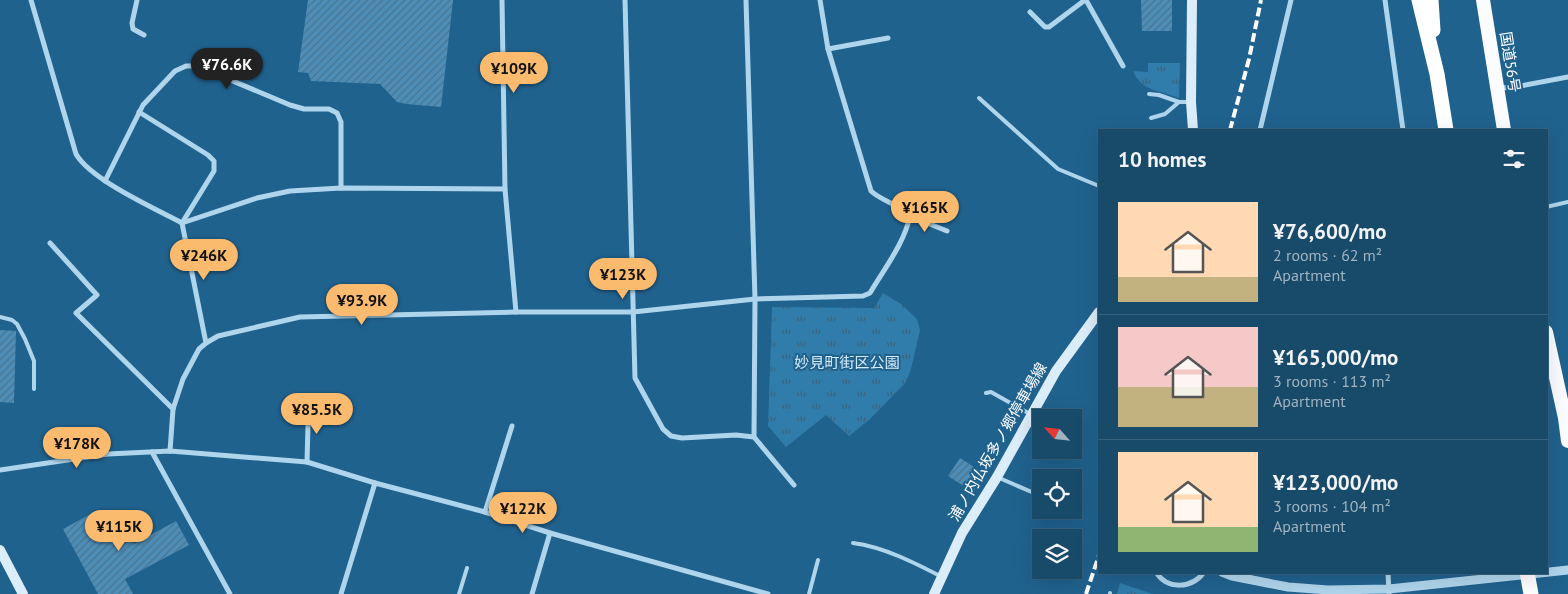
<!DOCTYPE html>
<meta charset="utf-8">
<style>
body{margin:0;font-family:"PT Sans","Noto Sans JP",sans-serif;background:#215170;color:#f1f3f6;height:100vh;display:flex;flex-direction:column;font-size:19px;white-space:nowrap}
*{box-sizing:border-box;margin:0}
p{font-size:16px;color:#9fb3c1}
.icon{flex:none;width:28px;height:28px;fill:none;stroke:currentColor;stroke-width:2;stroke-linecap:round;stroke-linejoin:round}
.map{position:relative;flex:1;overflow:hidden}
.drawer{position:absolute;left:1098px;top:129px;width:450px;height:445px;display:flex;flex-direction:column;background:#184a6a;border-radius:0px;box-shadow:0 5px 20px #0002,0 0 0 1px #36627e}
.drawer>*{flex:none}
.needle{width:32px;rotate:297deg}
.fabs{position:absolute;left:1032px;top:409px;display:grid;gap:10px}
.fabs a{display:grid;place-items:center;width:50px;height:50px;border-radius:0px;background:#184a6a;box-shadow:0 5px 20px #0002,0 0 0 1px #36627e;font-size:25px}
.price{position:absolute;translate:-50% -42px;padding:0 11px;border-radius:18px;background:#fabb6f;color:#111;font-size:16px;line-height:32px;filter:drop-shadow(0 1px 2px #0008)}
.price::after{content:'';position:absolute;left:50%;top:30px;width:15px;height:11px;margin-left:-8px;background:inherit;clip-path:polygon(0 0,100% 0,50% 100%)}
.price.active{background:#222;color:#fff}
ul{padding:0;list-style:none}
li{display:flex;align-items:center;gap:15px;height:125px;padding:0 20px}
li+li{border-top:1px solid #36627e}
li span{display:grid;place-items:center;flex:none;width:140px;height:100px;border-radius:0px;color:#555}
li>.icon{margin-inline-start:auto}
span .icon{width:60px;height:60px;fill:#fffc;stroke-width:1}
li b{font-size:21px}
h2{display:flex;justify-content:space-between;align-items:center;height:60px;padding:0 20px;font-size:21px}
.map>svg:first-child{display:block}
</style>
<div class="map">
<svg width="1568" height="594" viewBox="0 0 1568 594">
<defs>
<pattern id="park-tufts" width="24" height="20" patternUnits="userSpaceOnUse" patternTransform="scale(1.25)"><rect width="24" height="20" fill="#307caa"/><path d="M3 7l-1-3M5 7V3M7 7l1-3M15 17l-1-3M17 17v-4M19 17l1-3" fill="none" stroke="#3e647b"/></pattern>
<pattern id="building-hatch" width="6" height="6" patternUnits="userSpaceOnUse" patternTransform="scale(1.25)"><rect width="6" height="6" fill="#4c8eb8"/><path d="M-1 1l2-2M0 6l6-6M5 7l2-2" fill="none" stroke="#4c748d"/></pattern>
</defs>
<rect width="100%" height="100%" fill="#20628e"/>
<!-- park -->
<g fill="url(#park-tufts)">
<path d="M1148,63H1180L1179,98C1160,90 1142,92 1133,71L1148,72Z"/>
<polygon points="883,293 901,304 917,319 920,330 911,369 906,382 870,419 849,436 826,415 786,447 768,426 772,307 874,308"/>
<polygon points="1120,583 1153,594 1117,594"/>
</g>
<!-- building -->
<g fill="url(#building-hatch)">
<polygon points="308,0 453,0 441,107 406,104 397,102 380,84 311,81 308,73 298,72"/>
<polygon points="1141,0 1172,0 1172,31 1142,31"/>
<polygon points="0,330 16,331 14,403 0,402"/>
<polygon points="960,458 985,474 973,492 948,476"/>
<polygon points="96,511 107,531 122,522 134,544 176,521 189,545 125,579 133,594 98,594 63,529"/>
</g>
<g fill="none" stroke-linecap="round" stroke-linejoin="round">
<!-- service -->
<g stroke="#afd5ec" stroke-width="4">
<polyline points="1149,94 1159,95 1179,102"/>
<polyline points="979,98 1058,169 1099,186"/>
<polyline points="1151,118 1165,114 1179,102 1189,102"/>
<polyline points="1546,207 1568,202"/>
<polyline points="0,317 12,320 17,324 25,339 34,361 34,389"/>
<polyline points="986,393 991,392 1030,414"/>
<polyline points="997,477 1041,496"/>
<path d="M853,543C884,547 915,563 942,577"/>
<polyline points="459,594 467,568"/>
<polyline points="809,594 818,560"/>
<polyline points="1110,594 1110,593"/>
</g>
<!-- minor -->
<g stroke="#afd5ec" stroke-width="5">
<path d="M31,0L76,154C91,180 154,208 182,223L257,198L290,191L341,188L505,189"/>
<polyline points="137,0 132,23 133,29 144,35"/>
<polyline points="502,0 505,189 516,312"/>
<polyline points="625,0 635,378 663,429 671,436 682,438 736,435 754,437 794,485"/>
<polyline points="746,0 755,299 754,437"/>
<polyline points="1086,0 1123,66"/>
<polyline points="1385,0 1403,130"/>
<polyline points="1030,12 1045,27 1049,27 1085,0"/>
<polyline points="828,49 888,38"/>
<polyline points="1500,88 1515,87 1568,77"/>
<polyline points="139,112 208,155 214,161 214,171 182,223 206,343"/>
<polyline points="1260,130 1291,0"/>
<polyline points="105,181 143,105 175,71 186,66 197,66 290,105 304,109 329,109 337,113 341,122 341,188"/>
<polyline points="910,216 947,231"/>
<polyline points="50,243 97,295 76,313 173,409"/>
<path d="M170,451L173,409L183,379L199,349L206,343L218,336L300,317L516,312H633L755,299L863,296L870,293C884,269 904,244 910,216C899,204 883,202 871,191L828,49L820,0"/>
<polyline points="152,452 230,594"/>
<polyline points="307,462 308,426 310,408 315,406 329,408"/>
<polyline points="0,470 108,454 170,451 307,462 375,483"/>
<polyline points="485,512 512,426"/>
<path d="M1156,572C1167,590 1192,589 1204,572"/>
<polyline points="1388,572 1389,594"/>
<polyline points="341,594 375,483 485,512 550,533 768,594"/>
<polyline points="532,594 550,533"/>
</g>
<!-- tertiary -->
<polyline stroke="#afd5ec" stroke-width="9" points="1222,572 1232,576 1288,587 1328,590 1389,589 1568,570"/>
<!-- secondary -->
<g stroke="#dbedf9" stroke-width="10">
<polyline points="1192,0 1191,102 1193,130"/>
<polyline points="0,550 23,594"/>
<polyline points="934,594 962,533 997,477 1056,371 1099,312"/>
</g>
<!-- trunk -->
<g stroke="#fafcff" stroke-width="14">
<polyline points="1483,0 1504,130"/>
<polyline points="1546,332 1565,418 1568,441"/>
</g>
<!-- motorway -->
<g stroke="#fff" stroke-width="15">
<polyline points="1419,0 1437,74 1446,130"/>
<polyline points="1431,0 1433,30"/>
</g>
<!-- rail -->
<g stroke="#fff" stroke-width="4" stroke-dasharray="9 4" stroke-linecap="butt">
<polyline points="1230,130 1249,59 1261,0"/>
<polyline points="1086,594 1099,555"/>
</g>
<!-- motorway-bridge -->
<polyline stroke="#fff" stroke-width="15" points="1527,572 1531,594"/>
</g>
<g text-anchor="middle" stroke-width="4" stroke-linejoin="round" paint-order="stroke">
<!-- street labels -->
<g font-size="15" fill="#fff" stroke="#20628e">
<text transform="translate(1510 62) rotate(81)" y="5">国道56号</text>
<text transform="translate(998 442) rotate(-60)" y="5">浦ノ内仏坂多ノ郷停車場線</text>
</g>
<!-- park labels -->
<g font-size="15" fill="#d4ebf9" stroke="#20628e">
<text x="847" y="368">妙見町街区公園</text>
</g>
</g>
</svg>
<div class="fabs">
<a><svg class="needle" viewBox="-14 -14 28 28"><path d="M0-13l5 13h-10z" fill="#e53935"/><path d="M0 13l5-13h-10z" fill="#9fb3c1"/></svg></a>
<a><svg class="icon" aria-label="locate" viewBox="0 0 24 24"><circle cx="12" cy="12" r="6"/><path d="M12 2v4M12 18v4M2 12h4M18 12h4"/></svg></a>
<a><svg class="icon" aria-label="layers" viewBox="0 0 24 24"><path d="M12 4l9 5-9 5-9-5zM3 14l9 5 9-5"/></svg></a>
</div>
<b class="price active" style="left:227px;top:90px">¥76.6K</b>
<b class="price" style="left:514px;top:94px">¥109K</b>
<b class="price" style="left:925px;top:233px">¥165K</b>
<b class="price" style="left:204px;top:281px">¥246K</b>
<b class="price" style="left:623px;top:300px">¥123K</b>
<b class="price" style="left:362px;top:326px">¥93.9K</b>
<b class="price" style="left:317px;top:435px">¥85.5K</b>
<b class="price" style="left:77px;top:469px">¥178K</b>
<b class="price" style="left:523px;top:534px">¥122K</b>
<b class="price" style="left:119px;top:552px">¥115K</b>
<section class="drawer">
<h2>10 homes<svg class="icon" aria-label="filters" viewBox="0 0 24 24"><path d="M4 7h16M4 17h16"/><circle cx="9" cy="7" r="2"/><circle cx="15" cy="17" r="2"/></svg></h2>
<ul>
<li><span style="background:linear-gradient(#ffd9b3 75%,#c2b280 0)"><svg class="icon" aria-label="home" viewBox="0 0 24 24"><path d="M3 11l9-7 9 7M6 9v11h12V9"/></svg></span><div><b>¥76,600/mo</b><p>2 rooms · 62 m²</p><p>Apartment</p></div></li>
<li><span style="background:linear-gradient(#f6c9c9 60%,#c2b280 0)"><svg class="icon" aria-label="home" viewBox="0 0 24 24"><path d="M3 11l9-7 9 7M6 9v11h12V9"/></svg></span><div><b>¥165,000/mo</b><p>3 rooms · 113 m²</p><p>Apartment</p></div></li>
<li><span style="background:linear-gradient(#ffd9b3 75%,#8fb573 0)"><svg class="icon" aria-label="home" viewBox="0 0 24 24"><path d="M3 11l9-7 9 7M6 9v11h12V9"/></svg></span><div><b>¥123,000/mo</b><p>3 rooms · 104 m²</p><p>Apartment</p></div></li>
</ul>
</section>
</div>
